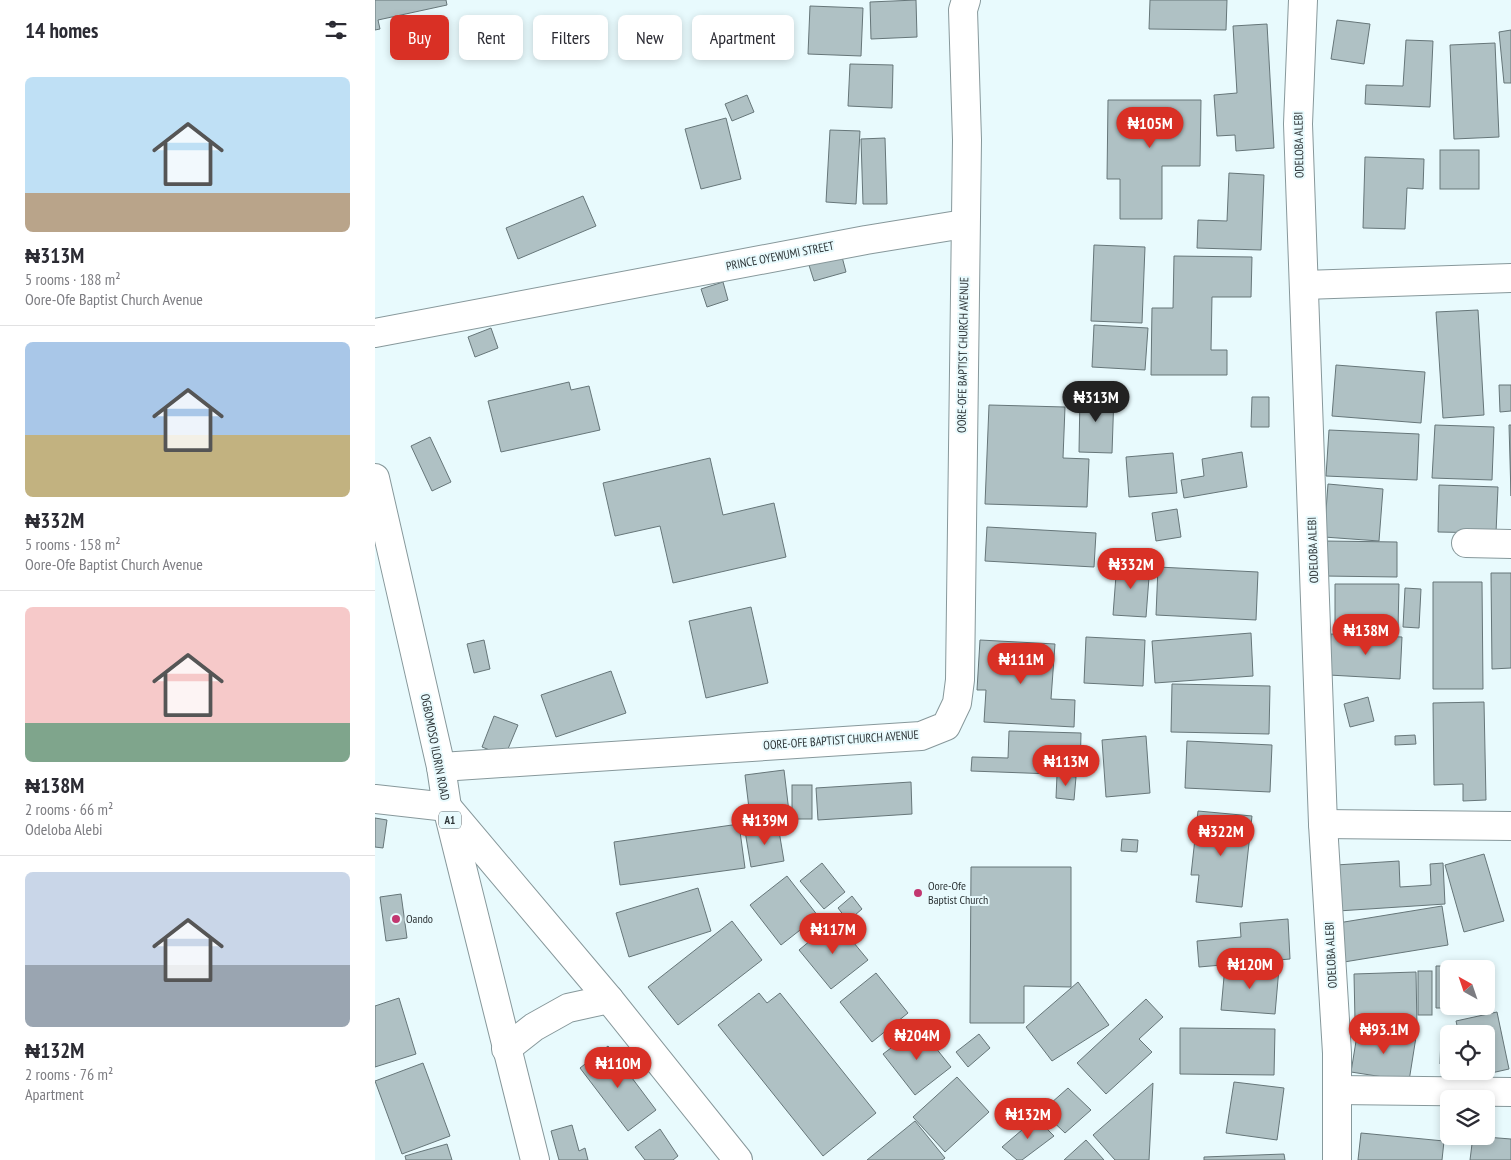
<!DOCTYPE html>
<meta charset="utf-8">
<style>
body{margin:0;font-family:"PT Sans Narrow",sans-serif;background:#f7f7f7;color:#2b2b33;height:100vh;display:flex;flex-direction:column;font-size:19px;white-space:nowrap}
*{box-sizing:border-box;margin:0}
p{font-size:16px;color:#7c7c81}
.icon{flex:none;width:28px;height:28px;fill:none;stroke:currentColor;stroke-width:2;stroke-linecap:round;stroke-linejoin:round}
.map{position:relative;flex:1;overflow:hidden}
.details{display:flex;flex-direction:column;background:#fff;width:375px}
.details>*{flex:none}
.top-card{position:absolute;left:15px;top:15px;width:475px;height:45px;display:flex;gap:10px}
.needle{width:32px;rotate:320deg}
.controls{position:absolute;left:1065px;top:960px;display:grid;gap:10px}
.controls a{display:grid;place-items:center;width:55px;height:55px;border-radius:8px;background:#fff;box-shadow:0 2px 8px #0003;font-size:25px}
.price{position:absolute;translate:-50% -42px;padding:0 11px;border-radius:18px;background:#d93025;color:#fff;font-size:16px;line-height:32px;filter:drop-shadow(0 1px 2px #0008)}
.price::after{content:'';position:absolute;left:50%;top:30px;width:15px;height:11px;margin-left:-8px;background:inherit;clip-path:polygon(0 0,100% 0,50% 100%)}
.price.active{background:#222;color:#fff}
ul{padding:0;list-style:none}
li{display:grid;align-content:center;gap:10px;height:265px;padding:0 25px}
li+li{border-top:1px solid #e1e1e2}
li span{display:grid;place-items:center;height:155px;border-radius:8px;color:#555}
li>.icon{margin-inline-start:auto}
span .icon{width:90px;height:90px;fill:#fffc;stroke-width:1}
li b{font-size:21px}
h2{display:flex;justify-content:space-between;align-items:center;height:60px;padding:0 25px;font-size:21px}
.pill{padding:0 18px;border-radius:8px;background:#fff;box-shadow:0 2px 8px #0003;font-size:18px;line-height:45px}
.pill.active{background:#d93025;color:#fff}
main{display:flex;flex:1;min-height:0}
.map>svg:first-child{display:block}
</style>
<main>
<section class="details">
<h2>14 homes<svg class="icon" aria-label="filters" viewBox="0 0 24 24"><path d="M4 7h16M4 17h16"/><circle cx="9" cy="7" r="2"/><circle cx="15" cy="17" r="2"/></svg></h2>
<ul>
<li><span style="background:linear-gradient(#bfe0f5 75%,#b9a48a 0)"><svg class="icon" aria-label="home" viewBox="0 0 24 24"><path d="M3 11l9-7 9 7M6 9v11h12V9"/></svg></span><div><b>₦313M</b><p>5 rooms · 188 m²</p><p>Oore-Ofe Baptist Church Avenue</p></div></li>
<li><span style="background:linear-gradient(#a9c7e8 60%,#c2b280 0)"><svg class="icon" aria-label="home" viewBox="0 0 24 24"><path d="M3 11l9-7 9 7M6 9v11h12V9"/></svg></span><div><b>₦332M</b><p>5 rooms · 158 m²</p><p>Oore-Ofe Baptist Church Avenue</p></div></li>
<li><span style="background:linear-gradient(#f6c9c9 75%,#7fa58c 0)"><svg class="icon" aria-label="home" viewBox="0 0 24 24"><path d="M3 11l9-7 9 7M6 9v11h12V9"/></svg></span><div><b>₦138M</b><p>2 rooms · 66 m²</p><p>Odeloba Alebi</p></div></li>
<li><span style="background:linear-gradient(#c9d6e8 60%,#9aa5b1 0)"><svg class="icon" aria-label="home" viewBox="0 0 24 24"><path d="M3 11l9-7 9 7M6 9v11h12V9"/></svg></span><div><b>₦132M</b><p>2 rooms · 76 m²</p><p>Apartment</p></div></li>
</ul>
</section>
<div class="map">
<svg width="1136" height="1160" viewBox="0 0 1136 1160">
<rect width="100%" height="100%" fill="#e8fafd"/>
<!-- building -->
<g fill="#afc1c4" stroke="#667679">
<polygon points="0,0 71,0 72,5 3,20 5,29 0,30"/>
<polygon points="541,0 542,37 496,39 495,2"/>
<polygon points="775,0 852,0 851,30 774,29"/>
<polygon points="435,6 488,8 486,56 433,54"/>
<polygon points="385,18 392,37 357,49 351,30"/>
<polygon points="962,20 995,24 989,64 956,59"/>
<polygon points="892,24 899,148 861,151 860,135 842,136 839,95 862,93 858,26"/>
<polygon points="1136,30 1136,83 1129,83 1124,32"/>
<polygon points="1031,40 1058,41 1055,107 990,104 991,85 1028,86"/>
<polygon points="1120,43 1124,137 1079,139 1075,45"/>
<polygon points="475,64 518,65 517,108 473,106"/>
<polygon points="372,95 379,112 357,121 350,104"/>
<polygon points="733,100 826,100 825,166 787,166 787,219 745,219 745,179 732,179"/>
<polygon points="351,118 366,179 326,189 310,129"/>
<polygon points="455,130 485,131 481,204 451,202"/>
<polygon points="510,138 512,204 488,204 486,139"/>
<rect x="1065" y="150" width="39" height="39"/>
<polygon points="990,157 1049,159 1048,189 1032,188 1030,229 988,228"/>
<polygon points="854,173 889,175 886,250 822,248 823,220 852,221"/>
<polygon points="208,196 221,226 143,259 131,228"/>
<polygon points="719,245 770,247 767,323 716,321"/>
<polygon points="466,253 471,272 439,281 433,262"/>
<polygon points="799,256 877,257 876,297 837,297 836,350 852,350 852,375 776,375 777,308 798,308"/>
<polygon points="348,282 353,300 332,307 326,289"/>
<polygon points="1103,310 1109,415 1068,418 1061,312"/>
<polygon points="719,325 773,328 770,370 717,367"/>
<polygon points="116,328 123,348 100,357 93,337"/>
<polygon points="961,365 1050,372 1046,423 957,416"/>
<polygon points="194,382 196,390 214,386 225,430 126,452 113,401"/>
<polygon points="1124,385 1136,385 1136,411 1125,412"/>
<polygon points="705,394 739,394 737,453 704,452"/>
<polygon points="877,397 894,397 894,427 876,427"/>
<polygon points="614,405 690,407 688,458 714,459 712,507 610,504"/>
<polygon points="1060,425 1119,427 1117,480 1057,478"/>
<polygon points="1134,425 1136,425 1136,496"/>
<polygon points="954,430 1044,434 1042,480 951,476"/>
<polygon points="55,437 76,482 57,491 36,446"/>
<polygon points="867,452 872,487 809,498 806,480 829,476 827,459"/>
<polygon points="798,453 802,493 754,497 751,457"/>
<polygon points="335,458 348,515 399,503 411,557 298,583 285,526 240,536 228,483"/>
<polygon points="953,484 1008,489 1004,541 949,537"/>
<polygon points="1064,485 1123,487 1121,533 1063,532"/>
<polygon points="802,509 806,537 781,541 777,513"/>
<polygon points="612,527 721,533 719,567 610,561"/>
<polygon points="950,541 1022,542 1022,577 949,576"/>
<polygon points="742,562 775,564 771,617 738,615"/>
<polygon points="783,567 883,572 881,620 781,615"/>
<polygon points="1116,573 1136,573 1136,668 1117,669"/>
<polygon points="1058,582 1107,582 1108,689 1058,689"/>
<polygon points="960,584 1024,584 1023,630 960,630"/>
<polygon points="1030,588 1046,589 1044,628 1028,627"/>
<polygon points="376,607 393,683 331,698 314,621"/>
<polygon points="876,633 878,676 780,683 777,641"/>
<polygon points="956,634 1027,637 1025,679 954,675"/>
<polygon points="711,637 770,640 768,686 709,683"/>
<polygon points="109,640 115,669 99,673 92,644"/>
<polygon points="605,640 680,644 676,699 700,700 699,727 609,722 611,690 602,690"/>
<polygon points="236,671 251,713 181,737 166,695"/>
<polygon points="797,684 895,686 894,734 796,732"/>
<polygon points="993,697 999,721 975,727 969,704"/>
<polygon points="1109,702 1111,800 1088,801 1088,784 1059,785 1058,703"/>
<polygon points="119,716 143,725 130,756 107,747"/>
<polygon points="634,731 706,733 705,775 596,771 597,757 633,758"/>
<polygon points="1040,735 1041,744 1020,745 1020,736"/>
<polygon points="771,736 775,793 731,797 727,740"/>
<polygon points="812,741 897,745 895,792 810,788"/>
<polygon points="409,770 414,812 375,817 370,775"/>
<polygon points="682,775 701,777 699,800 681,798"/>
<polygon points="536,782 537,814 443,820 441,788"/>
<rect x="417" y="785" width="20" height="34"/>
<polygon points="823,811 877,816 867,907 821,902 824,875 816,875"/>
<polygon points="0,818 12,820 8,848 0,847"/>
<polygon points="364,824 370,868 245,885 239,842"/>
<polygon points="403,825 409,861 376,867 370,831"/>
<polygon points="747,839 763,840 762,852 746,851"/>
<polygon points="1109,854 1129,921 1089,932 1070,865"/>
<polygon points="1024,861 1025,887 1056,885 1055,864 1068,863 1070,904 963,911 961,865"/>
<polygon points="447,863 470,892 449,909 425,881"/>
<polygon points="596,867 696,867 696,987 649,986 649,1023 595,1023"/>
<polygon points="412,876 443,916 406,945 375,905"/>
<polygon points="323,888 336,931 254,957 241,913"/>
<polygon points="26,894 32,938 11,941 5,897"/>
<polygon points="477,896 487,909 473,921 463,908"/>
<polygon points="1067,906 1073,945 969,962 963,923"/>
<polygon points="913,919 915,959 824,967 822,941 866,937 865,923"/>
<polygon points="460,920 493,960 456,989 424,950"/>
<polygon points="357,921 387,960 303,1025 273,987"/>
<polygon points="850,966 904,968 900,1014 846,1010"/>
<polygon points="1061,966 1080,966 1080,969 1074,969 1074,1006 1079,1008 1061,1008"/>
<rect x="1043" y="971" width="14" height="44"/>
<polygon points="1041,972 1042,1026 980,1020 979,974"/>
<polygon points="501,973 533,1013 497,1042 465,1002"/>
<polygon points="703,982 734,1025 677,1061 651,1027"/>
<polygon points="384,993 392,1003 405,993 501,1113 448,1156 343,1025"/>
<polygon points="24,998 41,1054 0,1067 0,1006"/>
<polygon points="771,999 788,1017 764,1039 777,1052 731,1094 702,1063"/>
<polygon points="1122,1012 1134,1069 1094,1078 1092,1071 1111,1071 1111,1034 1084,1034 1081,1021"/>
<polygon points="544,1027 576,1067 540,1095 508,1054"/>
<polygon points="805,1028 900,1029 899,1075 805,1074"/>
<polygon points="983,1029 1041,1037 1034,1081 976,1072"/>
<polygon points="604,1034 615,1048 593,1067 581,1052"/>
<polygon points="1066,1036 1074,1036 1074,1064 1065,1064"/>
<polygon points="233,1046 281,1110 253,1131 205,1068"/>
<polygon points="48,1063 75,1136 27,1154 0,1081"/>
<polygon points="582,1077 614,1112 570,1152 538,1117"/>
<polygon points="859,1082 909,1088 902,1140 851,1133"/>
<polygon points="778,1083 774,1160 740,1160 718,1135"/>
<polygon points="693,1088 716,1110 690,1133 667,1111"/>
<polygon points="661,1118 679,1136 647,1160 642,1160 627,1147"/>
<polygon points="540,1121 570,1158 567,1160 492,1160"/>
<polygon points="197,1125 204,1151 210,1148 213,1160 184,1160 176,1131"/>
<polygon points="285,1129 303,1156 298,1160 270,1160 260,1147"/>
<polygon points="986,1133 1069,1141 1067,1160 983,1160"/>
<polygon points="1098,1136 1136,1139 1136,1160 1095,1160"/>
<polygon points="711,1140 729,1160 689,1160"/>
<polygon points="72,1144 77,1160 31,1160 30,1156"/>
<polygon points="909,1154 910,1160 829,1160 829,1157"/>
</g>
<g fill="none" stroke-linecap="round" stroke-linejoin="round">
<!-- street casing -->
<g stroke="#87989b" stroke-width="30">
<g id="street">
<polyline points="928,0 923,124 948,824 962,1053 962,1160"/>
<polyline points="929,285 1136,278"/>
<polyline points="0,333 491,240 589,224"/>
<polyline points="1091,543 1136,544"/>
<polyline points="66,767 546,736 571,726 582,703 585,680 592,140 588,10 591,0"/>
<polyline points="0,799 72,807"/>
<polyline points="948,824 1136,826"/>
<polyline points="962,1090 1136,1092"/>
</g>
</g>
<!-- secondary casing -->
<g stroke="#87989b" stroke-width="30">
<polyline id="secondary" points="72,807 234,999 363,1160"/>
</g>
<!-- highway casing -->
<g stroke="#87989b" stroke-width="30">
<g id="highway">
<polyline points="0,478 66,767 72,807 160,1160"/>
<polyline points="131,1049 159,1027 193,1008 234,999"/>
</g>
</g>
<!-- street -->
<use href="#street" stroke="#fff" stroke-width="28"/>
<!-- secondary -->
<use href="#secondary" stroke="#fff" stroke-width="28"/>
<!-- highway -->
<use href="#highway" stroke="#fff" stroke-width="28"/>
</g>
<!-- markers -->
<g fill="#c23770" stroke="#e8fafd" stroke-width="2">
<circle cx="543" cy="893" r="5"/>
<circle cx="21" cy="919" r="5"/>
</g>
<g text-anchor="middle" stroke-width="4" stroke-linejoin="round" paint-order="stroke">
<!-- shield labels -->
<rect fill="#e8fafd" stroke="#656f72" stroke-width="1" x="64" y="811.5" width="22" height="17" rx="4"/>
<g font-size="11" font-weight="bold" fill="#2d3436">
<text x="75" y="824">A1</text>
</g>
<!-- street labels -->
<g font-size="12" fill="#2d3436" stroke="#e8fafd">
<text transform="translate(924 145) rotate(-91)" y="4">ODELOBA ALEBI</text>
<text transform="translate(405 256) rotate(-11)" y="4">PRINCE OYEWUMI STREET</text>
<text transform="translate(588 355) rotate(-89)" y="4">OORE-OFE BAPTIST CHURCH AVENUE</text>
<text transform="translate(938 550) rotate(-92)" y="4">ODELOBA ALEBI</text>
<text transform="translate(466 740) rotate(-4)" y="4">OORE-OFE BAPTIST CHURCH AVENUE</text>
<text transform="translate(60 747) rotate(79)" y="4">OGBOMOSO ILORIN ROAD</text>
<text transform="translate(956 955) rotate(-93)" y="4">ODELOBA ALEBI</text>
</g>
<!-- poi labels -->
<g font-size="12" fill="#2d3436" stroke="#e8fafd" text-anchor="start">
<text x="553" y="890">Oore-Ofe<tspan x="553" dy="14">Baptist Church</tspan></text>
<text x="31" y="923">Oando</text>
</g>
</g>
</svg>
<div class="controls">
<a><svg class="needle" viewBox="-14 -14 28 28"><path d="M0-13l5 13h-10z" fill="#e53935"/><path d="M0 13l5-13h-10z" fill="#7c7c81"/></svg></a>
<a><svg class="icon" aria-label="locate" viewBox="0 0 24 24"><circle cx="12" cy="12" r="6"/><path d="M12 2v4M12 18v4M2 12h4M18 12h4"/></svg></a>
<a><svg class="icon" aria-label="layers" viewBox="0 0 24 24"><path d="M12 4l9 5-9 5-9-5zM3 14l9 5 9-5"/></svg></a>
</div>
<b class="price" style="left:775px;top:149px">₦105M</b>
<b class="price active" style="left:721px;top:423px">₦313M</b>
<b class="price" style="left:756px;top:590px">₦332M</b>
<b class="price" style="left:991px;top:656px">₦138M</b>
<b class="price" style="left:646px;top:685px">₦111M</b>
<b class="price" style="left:691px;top:787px">₦113M</b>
<b class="price" style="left:390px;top:846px">₦139M</b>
<b class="price" style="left:846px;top:857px">₦322M</b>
<b class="price" style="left:458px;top:955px">₦117M</b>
<b class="price" style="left:875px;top:990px">₦120M</b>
<b class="price" style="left:1009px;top:1055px">₦93.1M</b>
<b class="price" style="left:542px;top:1061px">₦204M</b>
<b class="price" style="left:243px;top:1089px">₦110M</b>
<b class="price" style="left:653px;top:1140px">₦132M</b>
<div class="top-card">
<a class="pill active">Buy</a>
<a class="pill">Rent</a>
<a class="pill">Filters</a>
<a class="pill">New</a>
<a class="pill">Apartment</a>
</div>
</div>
</main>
